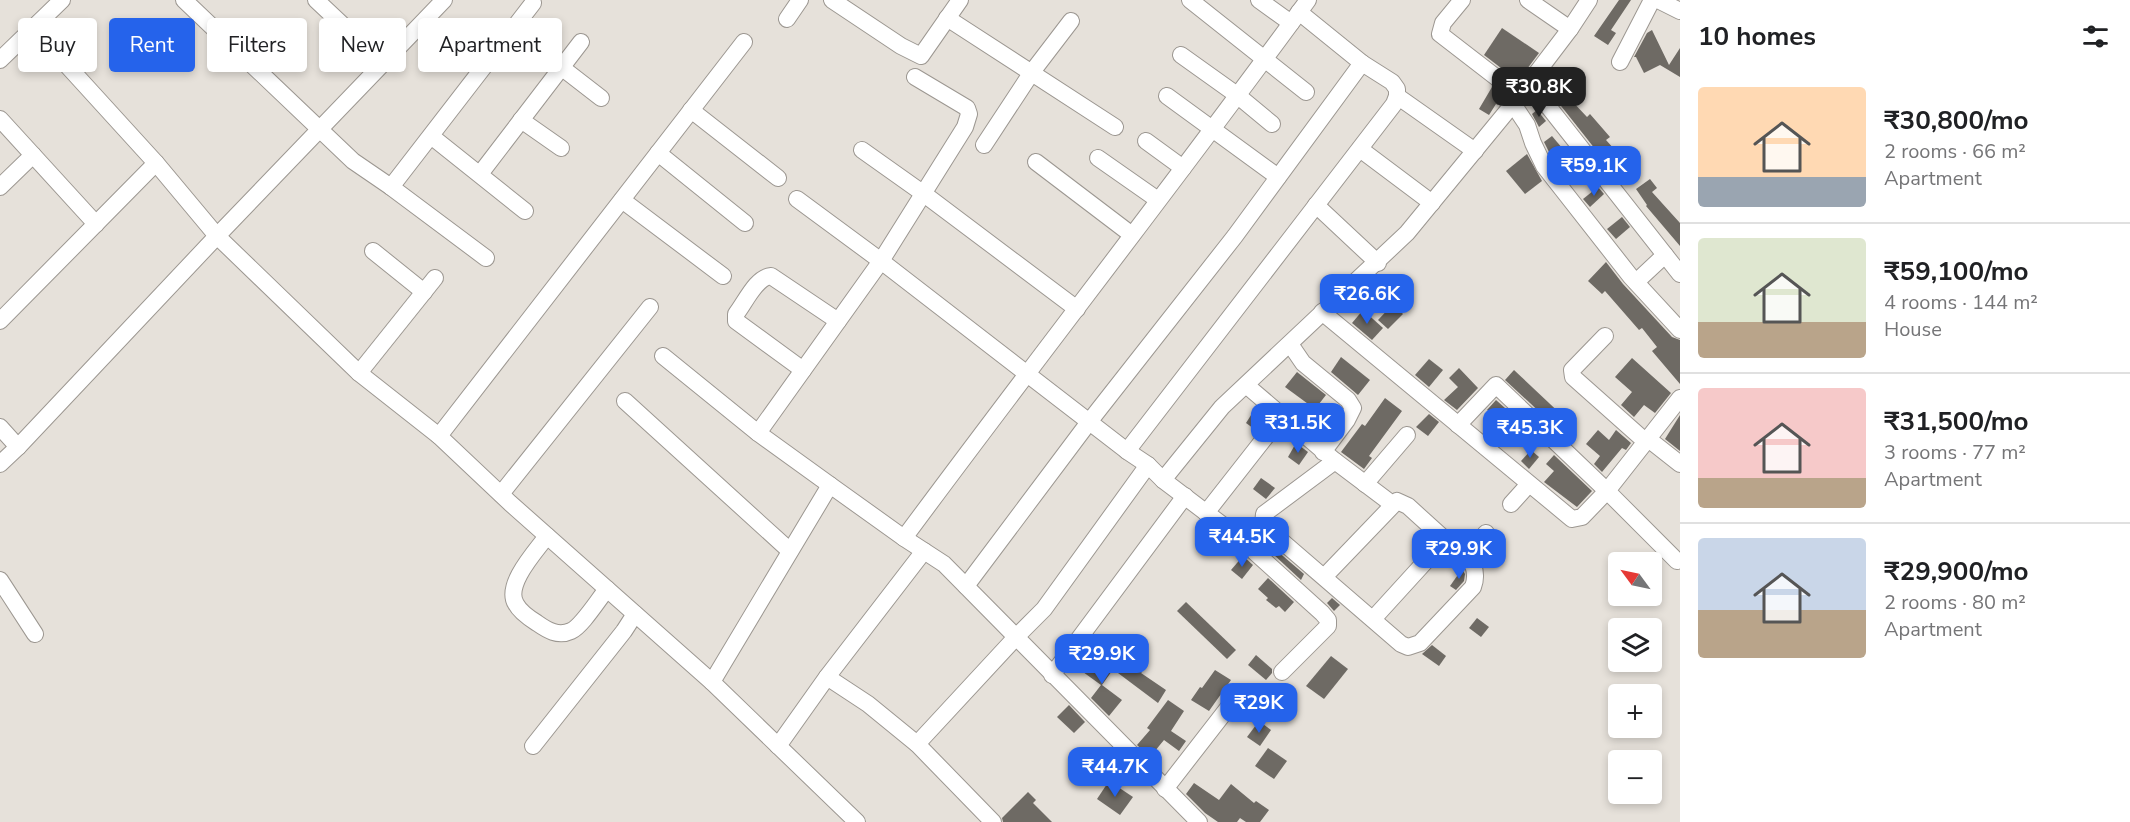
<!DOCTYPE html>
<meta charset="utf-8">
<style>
body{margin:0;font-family:"Nunito Sans",sans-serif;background:#f6f6f6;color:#202124;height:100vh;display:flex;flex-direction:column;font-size:22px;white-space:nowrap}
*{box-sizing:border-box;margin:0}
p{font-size:20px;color:#757577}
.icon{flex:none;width:33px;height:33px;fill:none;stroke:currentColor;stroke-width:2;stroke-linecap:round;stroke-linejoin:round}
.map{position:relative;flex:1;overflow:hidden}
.panel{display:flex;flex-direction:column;background:#fff;width:450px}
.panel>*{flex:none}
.hud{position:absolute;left:18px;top:18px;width:570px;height:54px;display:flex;gap:12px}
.needle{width:39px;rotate:303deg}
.fabs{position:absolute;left:1608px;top:552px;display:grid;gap:12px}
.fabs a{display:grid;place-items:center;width:54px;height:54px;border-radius:6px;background:#fff;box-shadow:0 3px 9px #0003;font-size:30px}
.price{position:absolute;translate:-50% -51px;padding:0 14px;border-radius:12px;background:#2563eb;color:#fff;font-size:20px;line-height:39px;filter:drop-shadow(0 2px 3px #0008)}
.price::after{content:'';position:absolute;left:50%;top:36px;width:18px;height:14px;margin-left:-9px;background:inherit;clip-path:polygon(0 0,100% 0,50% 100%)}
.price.on{background:#222;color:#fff}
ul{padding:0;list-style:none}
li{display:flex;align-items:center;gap:18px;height:150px;padding:0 18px}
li+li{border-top:2px solid #e0e0e0}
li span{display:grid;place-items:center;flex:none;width:168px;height:120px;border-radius:6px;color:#555}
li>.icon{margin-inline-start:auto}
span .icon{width:72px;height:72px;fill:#fffc;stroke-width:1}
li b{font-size:26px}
h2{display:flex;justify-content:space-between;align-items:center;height:72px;padding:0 18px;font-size:26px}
.chip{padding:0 21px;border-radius:6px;background:#fff;box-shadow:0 3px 9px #0003;font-size:21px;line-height:54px}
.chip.on{background:#2563eb;color:#fff}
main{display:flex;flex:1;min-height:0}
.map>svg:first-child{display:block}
</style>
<main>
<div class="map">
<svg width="1680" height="822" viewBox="0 0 1680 822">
<rect width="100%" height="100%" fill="#e6e1da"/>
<!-- building -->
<g fill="#6e6a64">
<polygon points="1619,0 1631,0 1611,30 1616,33 1608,45 1594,36"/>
<polygon points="1502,28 1539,53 1518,81 1484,55"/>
<polygon points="1652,30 1669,65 1680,48 1680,77 1660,65 1644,73 1636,57 1634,57 1647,33"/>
<polygon points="1572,80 1580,89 1571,100 1587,117 1590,114 1610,137 1606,140 1615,150 1603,159 1550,92 1555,87 1560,92"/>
<polygon points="1492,87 1505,97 1498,105 1496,104 1489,115 1479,109"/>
<polygon points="1537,110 1546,121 1539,127 1532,114"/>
<polygon points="1552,136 1584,174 1571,184 1553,160 1544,142"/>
<polygon points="1527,154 1542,181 1525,194 1506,171"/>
<polygon points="1650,179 1657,188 1652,192 1680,223 1680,246 1646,206 1647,205 1636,189"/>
<polygon points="1598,187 1604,194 1590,207 1583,199"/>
<polygon points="1622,217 1630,227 1616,239 1607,229"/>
<polygon points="1606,262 1623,284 1672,337 1680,340 1680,384 1652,351 1657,347 1642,328 1639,330 1605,291 1602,294 1588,281"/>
<polygon points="1393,304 1403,314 1388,329 1378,320"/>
<polygon points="1363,310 1383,328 1372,340 1352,323"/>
<polygon points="1341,357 1370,380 1358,395 1331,372"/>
<polygon points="1632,358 1671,393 1655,413 1644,405 1634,417 1621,405 1632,392 1615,377"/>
<polygon points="1429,359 1443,370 1429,387 1415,375"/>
<polygon points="1459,368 1478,388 1457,410 1444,400 1458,387 1449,378"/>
<polygon points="1514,370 1566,419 1557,428 1505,380"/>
<polygon points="1297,372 1326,395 1315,409 1285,387"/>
<polygon points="1385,398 1402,411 1369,456 1372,458 1364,469 1341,452 1362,424 1365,426"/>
<polygon points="1496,400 1505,408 1501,412 1504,415 1499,420 1487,410"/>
<polygon points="1316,409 1325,417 1315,430 1306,423"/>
<polygon points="1253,412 1265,420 1257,431 1246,423"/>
<polygon points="1429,414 1439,422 1428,436 1416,427"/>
<polygon points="1680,415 1680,451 1665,439"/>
<polygon points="1503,423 1513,432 1500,446 1489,437"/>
<polygon points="1598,430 1609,440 1616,430 1631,443 1626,450 1622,448 1602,472 1594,464 1600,456 1586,444"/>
<polygon points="1296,443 1308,452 1299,465 1288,457"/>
<polygon points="1531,450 1539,457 1529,469 1521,461"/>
<polygon points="1554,455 1592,491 1577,507 1544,482 1554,471 1546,464"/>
<polygon points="1261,478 1275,488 1266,499 1253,489"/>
<polygon points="1276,550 1304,574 1301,580 1273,554"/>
<polygon points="1243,556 1253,565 1242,579 1231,570"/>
<polygon points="1462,569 1465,574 1464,581 1456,590 1450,586"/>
<polygon points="1268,578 1294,602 1285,612 1279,606 1276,608 1266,600 1268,598 1258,589"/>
<polygon points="1332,598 1340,605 1334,611 1327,603"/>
<polygon points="1186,602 1236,650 1227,659 1177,611"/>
<polygon points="1477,618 1489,627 1481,637 1469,628"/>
<polygon points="1432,645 1446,656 1439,666 1422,654"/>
<polygon points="1095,655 1114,668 1102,685 1122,700 1109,716 1091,698 1101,685 1083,672"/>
<polygon points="1256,655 1272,669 1272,673 1266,680 1248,665"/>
<polygon points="1331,656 1348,669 1324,699 1306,686"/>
<polygon points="1123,658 1142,672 1141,673 1166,690 1158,703 1114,670"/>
<polygon points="1215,670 1231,680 1209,711 1191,700 1200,687 1202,688"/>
<polygon points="1168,700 1184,711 1171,731 1186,741 1179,751 1164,740 1150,757 1137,745 1150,730 1147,728"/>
<polygon points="1069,705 1085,722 1074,733 1057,717"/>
<polygon points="1259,721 1271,730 1260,746 1247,737"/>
<polygon points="1268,748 1287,761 1274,779 1255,766"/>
<polygon points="1109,781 1133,797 1120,815 1097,799"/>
<polygon points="1194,783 1219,800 1231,784 1254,803 1256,801 1269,810 1260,822 1246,822 1240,818 1237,822 1218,822 1205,813 1186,794"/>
<polygon points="1028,792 1036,800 1033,803 1052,822 1003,822 1002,818"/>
</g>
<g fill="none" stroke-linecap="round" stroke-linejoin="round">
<!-- minor casing -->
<g stroke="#9c9791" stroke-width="18">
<g id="minor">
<polyline points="184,0 353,161 391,187 533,3"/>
<polyline points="316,0 383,63"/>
<polyline points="832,0 901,46 921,56 960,0"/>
<polyline points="1190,0 1306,92"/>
<polyline points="1259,0 1291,23"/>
<polyline points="1462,0 1443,23 1440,34 1519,95"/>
<polyline points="1528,0 1570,29"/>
<polyline points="1658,0 1680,11"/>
<polyline points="947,18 1115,127"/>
<polyline points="787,19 800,0"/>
<path d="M33,28L156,163L217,236L359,373L439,436L510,503L712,682L830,485L904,538C1037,358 1176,181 1308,0"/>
<polyline points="1181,55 1237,95 1272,124"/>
<polyline points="0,60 62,0"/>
<polyline points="1620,62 1652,0"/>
<polyline points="561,67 601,98"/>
<polyline points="1529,82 1680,274"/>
<polyline points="1167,96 1278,177"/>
<polyline points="1397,96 1475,151"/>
<polyline points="1513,104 1527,125 1533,143 1544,166 1631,277 1680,330"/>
<polyline points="691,110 778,178"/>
<polyline points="0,119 96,224"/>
<polyline points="521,120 561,148"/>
<polyline points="431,136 525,211"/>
<polyline points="1146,141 1183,168"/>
<polyline points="984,145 1032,72 1071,21"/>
<polyline points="1360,149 1432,203"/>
<polyline points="862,150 924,194 1077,309"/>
<polyline points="658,153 745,223"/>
<polyline points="1098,158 1158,200"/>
<polyline points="1036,162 1132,235"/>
<polyline points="480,174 581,42"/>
<polyline points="0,187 33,155"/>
<polyline points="391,187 486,258"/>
<polyline points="797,199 881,261 1127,451 1148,465 1163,480 1237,536 1322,613 1328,620 1328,626 1282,672"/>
<polyline points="622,200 723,276"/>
<polyline points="1316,205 1378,263"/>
<polyline points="373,251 424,292"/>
<polyline points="1636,282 1665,255"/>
<polyline points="1322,312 1572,519 1582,517 1607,491 1680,398"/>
<polyline points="0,321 156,163"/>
<polyline points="1605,336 1572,370 1573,377 1645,441"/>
<polyline points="1290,344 1303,363 1348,400 1353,408 1347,420 1323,452"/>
<polyline points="663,356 758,433 830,485"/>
<path d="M803,370L736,321V314C745,303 756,277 771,276L838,321"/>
<polyline points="359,373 435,278"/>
<polyline points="1246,385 1335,461 1392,504"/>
<polyline points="625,401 790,551"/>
<polyline points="1458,425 1496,385 1607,491 1677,561"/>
<polyline points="0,427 18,447"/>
<polyline points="758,433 881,261 965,127 969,114 967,108 915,77"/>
<polyline points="439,436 744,42"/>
<polyline points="1647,438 1680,464"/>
<polyline points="1127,451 1394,104 1397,96 1397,89 1392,82 1362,63 1299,12"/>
<polyline points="0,464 18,447 217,236 444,0"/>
<polyline points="1163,480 1222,407 1407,233 1513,104 1570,29 1589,0"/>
<polyline points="1365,484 1407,435"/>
<polyline points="501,494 650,307"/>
<polyline points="1511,504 1529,484"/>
<polyline points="1206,513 1282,416"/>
<path d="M547,536C536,551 504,585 516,604C520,612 529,618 537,623C547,630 558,637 571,631C582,626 598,600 607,589"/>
<polyline points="904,538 944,564 1199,822"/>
<polyline points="1465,558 1486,533"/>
<path d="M1324,577L1397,501L1408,506L1473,565C1476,573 1476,579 1473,587L1420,643L1408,647L1401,644L1263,525L1264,514L1335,461"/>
<polyline points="0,580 35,634"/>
<polyline points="966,586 1089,422 1235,236 1362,63"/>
<polyline points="1373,619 1445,540"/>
<polyline points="1052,675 1185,496"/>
<polyline points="827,677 868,704 917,744 993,822"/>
<polyline points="712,682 857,822"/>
<polyline points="917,744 1017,636 1044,609 1148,465"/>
<polyline points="533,746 624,631 635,614"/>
<polyline points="778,746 827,677 924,551"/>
<polyline points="1165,789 1238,695"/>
</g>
</g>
<!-- minor -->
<use href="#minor" stroke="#fff" stroke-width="16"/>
</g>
</svg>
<div class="fabs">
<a><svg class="needle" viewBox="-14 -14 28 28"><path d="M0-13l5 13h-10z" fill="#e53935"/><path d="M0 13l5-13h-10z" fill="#757577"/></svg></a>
<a><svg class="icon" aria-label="layers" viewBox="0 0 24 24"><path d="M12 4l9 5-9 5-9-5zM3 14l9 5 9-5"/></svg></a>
<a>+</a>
<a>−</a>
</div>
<b class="price on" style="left:1539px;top:118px">₹30.8K</b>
<b class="price" style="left:1594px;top:197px">₹59.1K</b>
<b class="price" style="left:1367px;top:325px">₹26.6K</b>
<b class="price" style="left:1298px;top:454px">₹31.5K</b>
<b class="price" style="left:1530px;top:459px">₹45.3K</b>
<b class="price" style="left:1242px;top:568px">₹44.5K</b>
<b class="price" style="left:1459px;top:580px">₹29.9K</b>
<b class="price" style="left:1102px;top:685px">₹29.9K</b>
<b class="price" style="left:1259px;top:734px">₹29K</b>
<b class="price" style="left:1115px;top:798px">₹44.7K</b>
<div class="hud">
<a class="chip">Buy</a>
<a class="chip on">Rent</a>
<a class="chip">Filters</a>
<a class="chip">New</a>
<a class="chip">Apartment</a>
</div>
</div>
<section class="panel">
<h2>10 homes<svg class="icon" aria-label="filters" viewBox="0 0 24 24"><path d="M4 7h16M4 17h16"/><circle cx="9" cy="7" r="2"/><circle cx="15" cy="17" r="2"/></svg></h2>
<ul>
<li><span style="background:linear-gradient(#ffd9b3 75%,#9aa5b1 0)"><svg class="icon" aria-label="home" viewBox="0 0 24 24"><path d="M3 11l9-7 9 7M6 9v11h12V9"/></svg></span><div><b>₹30,800/mo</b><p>2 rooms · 66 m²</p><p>Apartment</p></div></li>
<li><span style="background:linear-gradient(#dfe7d0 70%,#b9a48a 0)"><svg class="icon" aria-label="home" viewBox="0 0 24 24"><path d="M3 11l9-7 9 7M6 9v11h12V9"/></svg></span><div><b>₹59,100/mo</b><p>4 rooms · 144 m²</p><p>House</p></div></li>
<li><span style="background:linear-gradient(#f6c9c9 75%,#b9a48a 0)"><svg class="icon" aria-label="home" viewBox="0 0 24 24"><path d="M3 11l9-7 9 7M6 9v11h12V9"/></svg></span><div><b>₹31,500/mo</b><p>3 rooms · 77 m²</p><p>Apartment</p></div></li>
<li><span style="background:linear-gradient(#c9d6e8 60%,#b9a48a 0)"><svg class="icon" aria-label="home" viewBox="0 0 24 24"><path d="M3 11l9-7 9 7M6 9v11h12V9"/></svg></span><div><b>₹29,900/mo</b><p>2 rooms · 80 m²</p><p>Apartment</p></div></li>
</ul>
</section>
</main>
